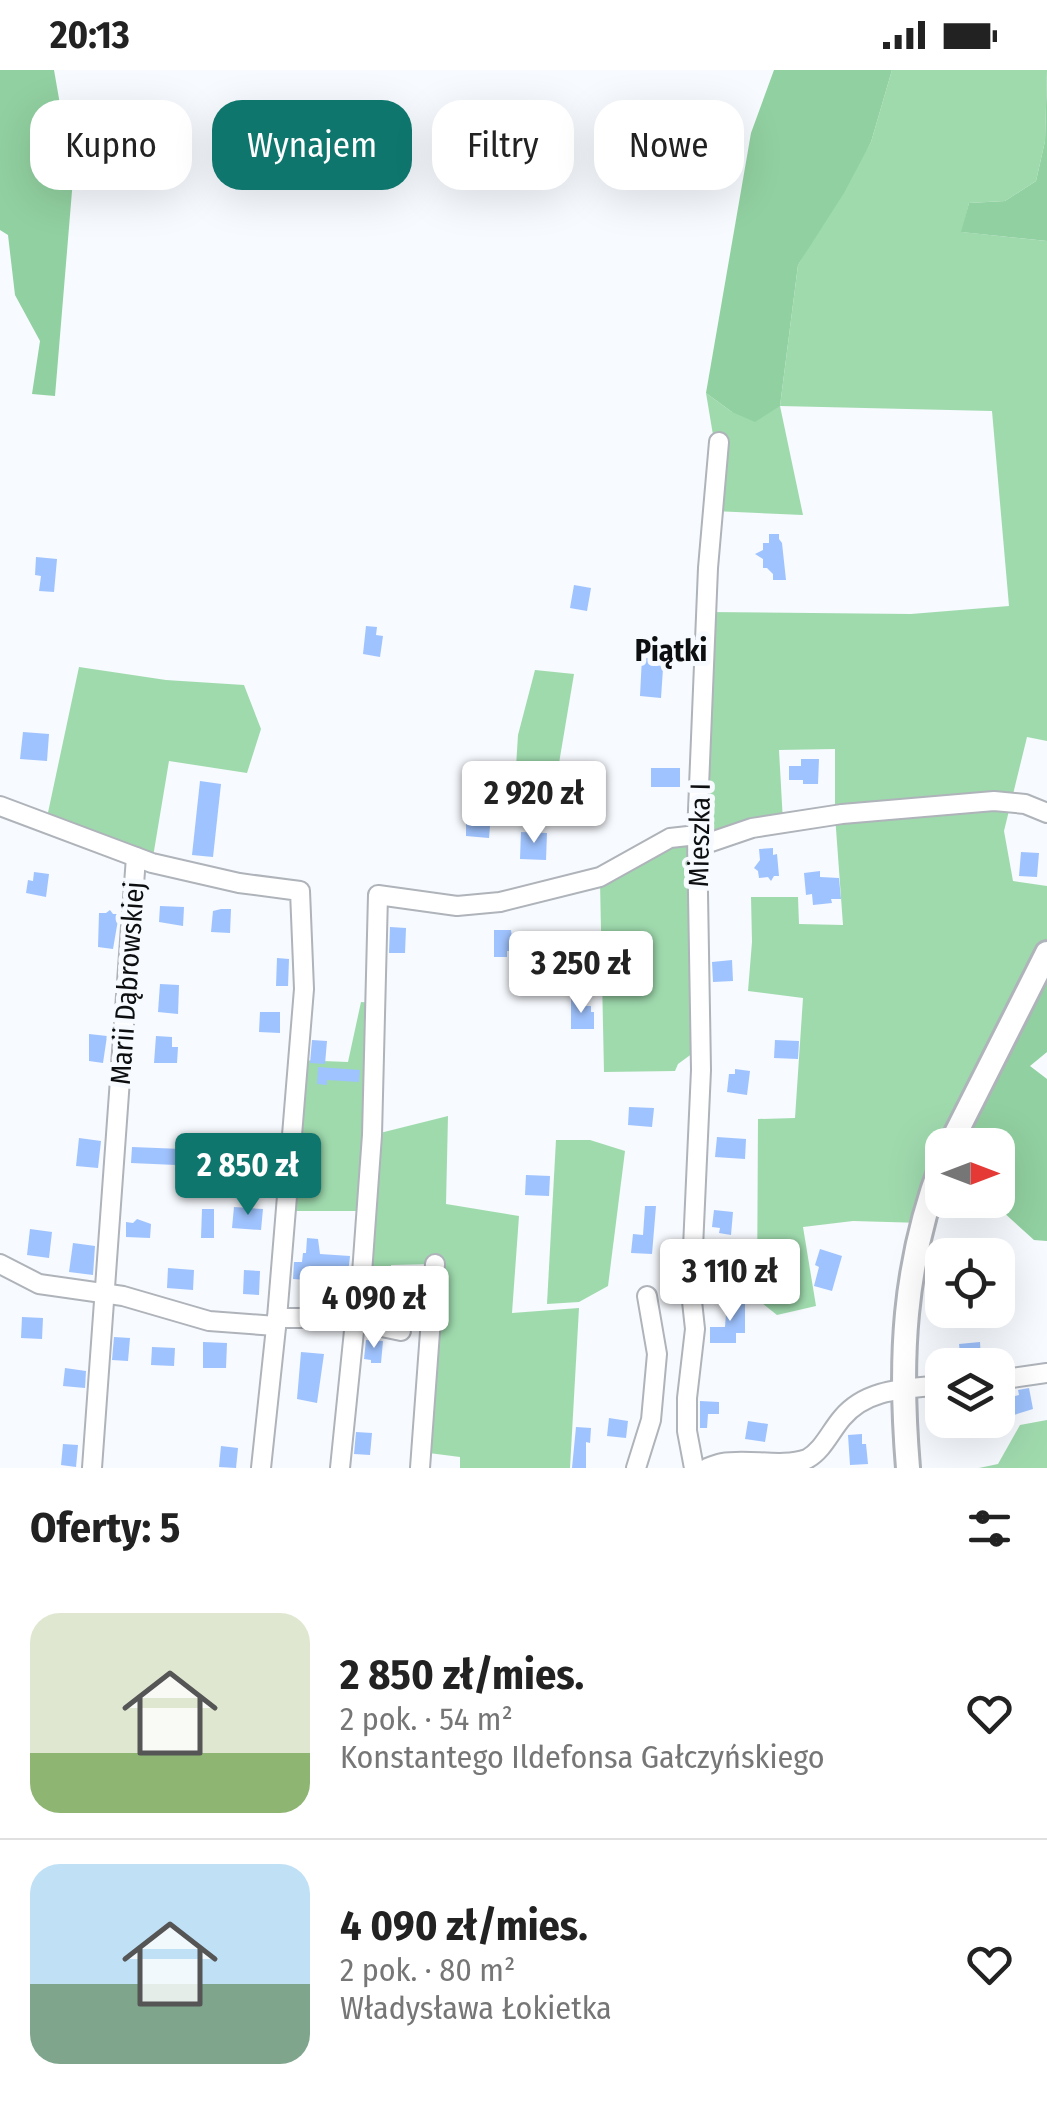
<!DOCTYPE html>
<html lang="pl">
<meta charset="utf-8">
<style>
body{margin:0;font-family:"Fira Sans Condensed",sans-serif;background:#f2f2f2;color:#222;height:100vh;display:flex;flex-direction:column;font-size:38px;white-space:nowrap}
*{box-sizing:border-box;margin:0}
p{font-size:32px;color:#767676}
.icon{flex:none;width:55px;height:55px;fill:none;stroke:currentColor;stroke-width:2;stroke-linecap:round;stroke-linejoin:round}
.map{position:relative;height:1398px;overflow:hidden}
.panel{display:flex;flex-direction:column;background:#fff;flex:1}
.panel>*{flex:none}
.guide{position:absolute;left:30px;top:30px;width:988px;height:90px;display:flex;gap:20px}
.needle{width:65px;rotate:90deg}
.fabs{position:absolute;left:925px;top:1058px;display:grid;gap:20px}
.fabs a{display:grid;place-items:center;width:90px;height:90px;border-radius:20px;background:#fff;box-shadow:0 10px 40px #0002;font-size:50px}
.price{position:absolute;translate:-50% -85px;padding:0 22px;border-radius:10px;background:#fff;color:#222;font-size:32px;line-height:65px;filter:drop-shadow(0 2px 5px #0008)}
.price::after{content:'';position:absolute;left:50%;top:60px;width:30px;height:22px;margin-left:-15px;background:inherit;clip-path:polygon(0 0,100% 0,50% 100%)}
.price.active{background:#0f766e;color:#fff}
ul{padding:0;list-style:none}
li{display:flex;align-items:center;gap:30px;height:250px;padding:0 30px}
li+li{border-top:2px solid #e0e0e0}
li span{display:grid;place-items:center;flex:none;width:280px;height:200px;border-radius:30px;color:#555}
li>.icon{margin-inline-start:auto}
span .icon{width:120px;height:120px;fill:#fffc;stroke-width:1}
li b{font-size:42px}
h2{display:flex;justify-content:space-between;align-items:center;height:120px;padding:0 30px;font-size:42px}
.chip{padding:0 35px;border-radius:30px;background:#fff;box-shadow:0 10px 40px #0002;font-size:35px;line-height:90px}
.chip.active{background:#0f766e;color:#fff}
.status{display:flex;justify-content:space-between;align-items:center;height:70px;padding:0 50px;background:#fff;direction:ltr}
.status svg{height:28px;fill:currentColor}
.map>svg:first-child{display:block}
</style>
<div class="status"><b>20:13</b><svg viewBox="0 0 49 12"><path d="M0 12V9h3v3zM5 12V6h3v6zM10 12V3h3v9zM15 12V0h3v12zM26 1h20v11H26zM47 4h2v5h-2z"/></svg></div>
<div class="map">
<svg width="1047" height="1398" viewBox="0 0 1047 1398">
<rect width="100%" height="100%" fill="#f7fafe"/>
<!-- green -->
<g fill="#9fdaad">
<polygon points="892,0 1047,0 1045,71 1036,111 1005,131 969,133 962,162 1047,171 1047,671 1027,667 1004,761 1013,811 1047,816 1047,883 942,1094 923,1153 853,1151 803,1157 816,1236 777,1245 757,1229 758,1049 795,1048 803,928 748,921 752,872 751,827 798,827 799,854 843,855 835,745 835,679 779,680 783,752 708,773 697,765 706,542 911,544 1009,536 992,341 780,336 803,445 713,441 713,365 706,323 732,342 780,336 798,195 871,72"/>
<polygon points="79,597 166,610 244,615 261,659 247,703 169,691 152,793 46,752"/>
<polygon points="535,600 574,604 555,717 515,714 518,665"/>
<polygon points="672,774 684,775 691,779 693,983 678,994 675,1001 604,1002 600,812"/>
<polygon points="361,932 375,933 372,1065 448,1046 446,1134 519,1146 512,1243 579,1238 570,1398 460,1398 460,1387 421,1382 435,1194 391,1195 394,1242 358,1238 366,1141 286,1141 298,990 348,992"/>
<polygon points="556,1070 590,1070 625,1081 608,1216 579,1232 547,1234"/>
<polygon points="1047,1350 1047,1398 979,1398 998,1394 1020,1355"/>
</g>
<!-- forest -->
<g fill="#91d0a0">
<polygon points="0,0 54,0 73,109 55,326 32,324 40,271 15,225 8,165 0,160"/>
<polygon points="774,0 892,0 871,72 844,123 798,195 780,336 755,352 732,342 706,323 751,63"/>
<polygon points="1047,3 1047,171 961,162 969,133 1005,131 1036,111 1045,71"/>
<polygon points="1047,883 1047,982 1030,996 1047,1009 1047,1171 1034,1170 990,1130 998,1130 998,1075 950,1075"/>
</g>
<!-- building -->
<g fill="#9fc3fe">
<polygon points="769,464 779,464 779,469 782,473 786,510 773,510 773,504 767,498 763,498 763,489 755,484 763,480 763,473 769,473"/>
<polygon points="36,487 57,489 54,522 39,521 41,506 35,505"/>
<polygon points="574,515 591,518 587,541 570,538"/>
<polygon points="366,556 377,557 376,565 383,566 380,587 363,584"/>
<polygon points="651,583 664,584 661,628 640,626 642,587 651,588"/>
<polygon points="23,662 49,664 47,691 20,689"/>
<polygon points="801,689 819,689 818,714 803,714 803,710 789,710 789,696 801,696"/>
<rect x="651" y="698" width="29" height="19"/>
<polygon points="200,711 221,714 213,787 192,785"/>
<polygon points="466,714 481,715 480,743 491,744 489,768 466,766"/>
<polygon points="521,762 547,763 546,790 520,789"/>
<polygon points="773,778 773,785 777,784 779,806 774,806 771,811 768,807 759,808 758,801 754,798 760,790 759,779"/>
<polygon points="1021,782 1039,783 1037,807 1019,806"/>
<polygon points="820,801 820,807 839,808 841,829 831,829 832,833 813,835 812,824 806,825 804,803"/>
<polygon points="34,802 49,804 46,827 26,823 28,810 33,811"/>
<polygon points="160,836 184,837 183,856 159,852"/>
<polygon points="221,839 231,839 230,863 211,862 213,841"/>
<polygon points="110,840 113,844 119,844 113,879 98,877 99,843 106,843"/>
<polygon points="390,857 406,858 405,883 389,883"/>
<polygon points="494,860 511,860 514,881 507,881 507,887 494,887"/>
<rect x="570" y="861" width="20" height="24"/>
<polygon points="277,888 289,889 288,916 276,916"/>
<polygon points="732,890 733,911 713,912 712,892"/>
<polygon points="160,914 179,915 178,944 158,942"/>
<polygon points="571,929 581,929 581,936 591,936 591,942 594,942 594,959 571,959"/>
<polygon points="260,942 280,942 280,963 259,962"/>
<polygon points="89,964 107,966 103,993 89,991"/>
<polygon points="156,966 172,967 172,977 178,977 177,993 154,993"/>
<polygon points="312,970 327,971 325,994 310,993"/>
<polygon points="775,970 799,971 798,989 774,988"/>
<polygon points="318,997 360,1000 359,1012 327,1010 327,1015 317,1014"/>
<polygon points="735,999 750,1001 747,1025 727,1022 729,1004 735,1004"/>
<polygon points="629,1037 654,1038 652,1057 628,1055"/>
<polygon points="717,1067 746,1069 745,1089 715,1087"/>
<polygon points="79,1068 101,1071 98,1098 76,1096"/>
<polygon points="132,1077 207,1080 205,1102 175,1100 176,1095 131,1093"/>
<polygon points="236,1095 265,1096 264,1117 235,1115"/>
<polygon points="526,1105 550,1106 549,1126 525,1125"/>
<polygon points="645,1136 656,1136 652,1184 631,1183 633,1164 643,1165"/>
<polygon points="234,1137 263,1139 261,1160 232,1158"/>
<polygon points="202,1139 214,1139 214,1168 201,1168"/>
<polygon points="714,1140 733,1142 731,1165 719,1163 720,1158 712,1157"/>
<polygon points="137,1149 151,1154 150,1168 126,1167 126,1152 133,1153"/>
<polygon points="30,1159 52,1162 49,1188 27,1185"/>
<polygon points="307,1168 318,1169 320,1184 350,1186 347,1213 293,1209 294,1192 302,1192 303,1183 306,1183"/>
<polygon points="73,1173 95,1176 93,1205 69,1202"/>
<polygon points="820,1179 842,1186 832,1221 814,1216 819,1197 815,1195"/>
<polygon points="705,1182 738,1184 738,1195 705,1194"/>
<polygon points="408,1197 421,1198 419,1236 409,1236"/>
<polygon points="168,1198 194,1200 193,1220 167,1218"/>
<polygon points="244,1200 260,1201 259,1225 243,1224"/>
<polygon points="727,1230 745,1231 745,1263 736,1263 736,1273 710,1273 710,1257 725,1257"/>
<polygon points="22,1247 43,1248 42,1269 21,1268"/>
<polygon points="114,1267 130,1268 128,1291 112,1290"/>
<polygon points="366,1270 383,1271 381,1293 371,1293 371,1290 364,1289"/>
<polygon points="203,1272 227,1273 226,1298 203,1298"/>
<polygon points="980,1272 981,1290 961,1292 959,1274"/>
<polygon points="152,1277 175,1278 174,1296 151,1295"/>
<polygon points="301,1282 324,1284 317,1333 297,1329"/>
<polygon points="65,1298 86,1301 85,1318 63,1316"/>
<polygon points="1029,1318 1033,1339 1014,1345 1011,1327 1019,1325 1018,1320"/>
<polygon points="700,1331 719,1332 719,1344 708,1344 707,1358 700,1358"/>
<polygon points="609,1348 628,1351 626,1368 607,1366"/>
<polygon points="748,1351 768,1354 765,1372 745,1369"/>
<polygon points="576,1357 591,1358 590,1373 586,1372 586,1398 572,1398"/>
<polygon points="356,1362 372,1363 370,1385 354,1384"/>
<polygon points="862,1364 862,1374 866,1374 868,1394 850,1395 848,1365"/>
<polygon points="63,1374 78,1375 76,1397 61,1395"/>
<polygon points="221,1376 238,1378 236,1398 219,1397"/>
</g>
<g fill="none" stroke-linecap="round" stroke-linejoin="round">
<!-- minor casing -->
<g stroke="#afb3ba" stroke-width="22">
<g id="minor">
<polyline points="0,736 152,793 239,813 300,821 304,919 277,1248 261,1398"/>
<polyline points="698,773 708,773 752,758 842,744 994,731 1025,734 1047,743"/>
<polyline points="0,1194 39,1214 123,1226 209,1251 276,1256"/>
<polyline points="277,1248 339,1248 401,1261"/>
<polyline points="998,1310 1047,1303"/>
<polyline points="92,1398 136,787"/>
<polyline points="340,1398 355,1251 360,1231 372,1065 378,825 457,836 500,832 600,807 670,768 697,765"/>
<polyline points="420,1398 435,1194"/>
<polyline points="636,1398 651,1350 657,1284 647,1226"/>
<polyline points="694,1398 687,1361 687,1328 695,1259 691,1222 701,1000 697,765 708,498 719,372"/>
<path d="M707,1398C712,1396 717,1394 722,1393C749,1388 781,1398 807,1389C823,1380 830,1362 842,1348C867,1318 906,1319 942,1315"/>
</g>
</g>
<!-- major casing -->
<g stroke="#afb3ba" stroke-width="28">
<g id="major">
<polyline points="950,1075 1047,883"/>
<path d="M908,1398C899,1290 903,1196 942,1093"/>
</g>
</g>
<!-- minor -->
<use href="#minor" stroke="#fff" stroke-width="18"/>
<!-- major -->
<use href="#major" stroke="#fff" stroke-width="22"/>
</g>
<g text-anchor="middle" stroke-width="10" stroke-linejoin="round" paint-order="stroke">
<!-- street labels -->
<g font-size="28" fill="#0c0e10" stroke="#f7fafe">
<text transform="translate(699 765) rotate(-89)" y="10">Mieszka I</text>
<text transform="translate(127 913) rotate(-86)" y="10">Marii Dąbrowskiej</text>
</g>
<!-- neighbourhood labels -->
<g font-size="30" font-weight="bold" fill="#0c0e10" stroke="#f7fafe">
<text x="671" y="591">Piątki</text>
</g>
</g>
</svg>
<div class="fabs">
<a><svg class="needle" viewBox="-14 -14 28 28"><path d="M0-13l5 13h-10z" fill="#e53935"/><path d="M0 13l5-13h-10z" fill="#767676"/></svg></a>
<a><svg class="icon" aria-label="locate" viewBox="0 0 24 24"><circle cx="12" cy="12" r="6"/><path d="M12 2v4M12 18v4M2 12h4M18 12h4"/></svg></a>
<a><svg class="icon" aria-label="layers" viewBox="0 0 24 24"><path d="M12 4l9 5-9 5-9-5zM3 14l9 5 9-5"/></svg></a>
</div>
<b class="price" style="left:534px;top:776px">2 920 zł</b>
<b class="price" style="left:581px;top:946px">3 250 zł</b>
<b class="price active" style="left:248px;top:1148px">2 850 zł</b>
<b class="price" style="left:730px;top:1254px">3 110 zł</b>
<b class="price" style="left:374px;top:1281px">4 090 zł</b>
<div class="guide">
<a class="chip">Kupno</a>
<a class="chip active">Wynajem</a>
<a class="chip">Filtry</a>
<a class="chip">Nowe</a>
</div>
</div>
<section class="panel">
<h2>Oferty: 5<svg class="icon" aria-label="filters" viewBox="0 0 24 24"><path d="M4 7h16M4 17h16"/><circle cx="9" cy="7" r="2"/><circle cx="15" cy="17" r="2"/></svg></h2>
<ul>
<li><span style="background:linear-gradient(#dfe7d0 70%,#8fb573 0)"><svg class="icon" aria-label="home" viewBox="0 0 24 24"><path d="M3 11l9-7 9 7M6 9v11h12V9"/></svg></span><div><b>2 850 zł/mies.</b><p>2 pok. · 54 m²</p><p>Konstantego Ildefonsa Gałczyńskiego</p></div><svg class="icon" aria-label="heart" viewBox="0 0 24 24"><path d="M12 20l-8-8c-3-5 5-10 8-4 3-6 11-1 8 4z"/></svg></li>
<li><span style="background:linear-gradient(#bfe0f5 60%,#7fa58c 0)"><svg class="icon" aria-label="home" viewBox="0 0 24 24"><path d="M3 11l9-7 9 7M6 9v11h12V9"/></svg></span><div><b>4 090 zł/mies.</b><p>2 pok. · 80 m²</p><p>Władysława Łokietka</p></div><svg class="icon" aria-label="heart" viewBox="0 0 24 24"><path d="M12 20l-8-8c-3-5 5-10 8-4 3-6 11-1 8 4z"/></svg></li>
</ul>
</section>
